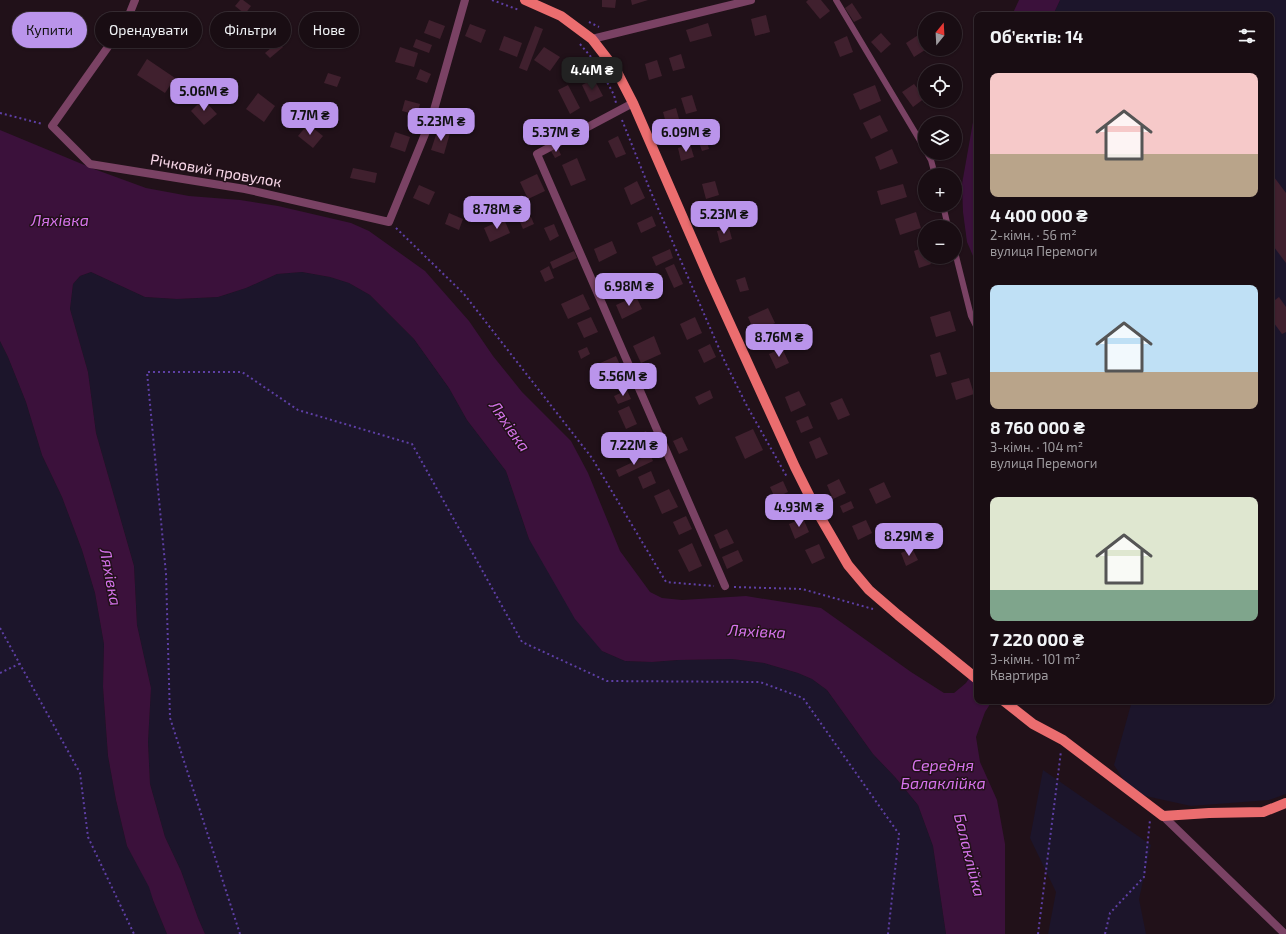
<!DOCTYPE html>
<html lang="uk">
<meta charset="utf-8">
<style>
body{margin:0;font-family:"Exo 2",sans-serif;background:#261b21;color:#f1f3f6;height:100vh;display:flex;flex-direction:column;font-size:15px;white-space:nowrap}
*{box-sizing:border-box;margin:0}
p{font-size:13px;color:#9f9ca0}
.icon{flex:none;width:22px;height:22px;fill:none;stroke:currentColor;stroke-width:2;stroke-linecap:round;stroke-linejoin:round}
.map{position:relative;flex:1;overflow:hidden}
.side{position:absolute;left:974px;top:12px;width:300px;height:692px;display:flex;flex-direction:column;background:#190d13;border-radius:8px;box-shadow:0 1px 3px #0004,0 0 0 1px #372d33}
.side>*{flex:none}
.top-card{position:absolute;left:12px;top:12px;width:380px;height:36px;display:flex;gap:8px}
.needle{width:26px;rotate:18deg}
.tools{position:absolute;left:918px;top:12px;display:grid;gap:8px}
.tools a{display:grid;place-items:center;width:44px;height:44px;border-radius:50%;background:#190d13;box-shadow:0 1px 3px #0004,0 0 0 1px #372d33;font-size:20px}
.price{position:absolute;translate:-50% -34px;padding:0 9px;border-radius:8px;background:#ba94eb;color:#111;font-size:13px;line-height:26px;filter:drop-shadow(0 1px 2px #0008)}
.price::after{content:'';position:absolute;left:50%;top:24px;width:12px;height:9px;margin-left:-6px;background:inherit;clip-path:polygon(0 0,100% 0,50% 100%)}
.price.active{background:#222;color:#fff}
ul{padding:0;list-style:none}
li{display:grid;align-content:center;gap:8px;height:212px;padding:0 16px}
li span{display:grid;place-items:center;height:124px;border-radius:8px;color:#555}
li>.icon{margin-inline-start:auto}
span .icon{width:72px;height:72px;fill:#fffc;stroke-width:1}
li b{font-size:17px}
h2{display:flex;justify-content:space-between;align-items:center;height:48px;padding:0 16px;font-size:17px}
.tag{padding:0 14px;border-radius:18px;background:#190d13;box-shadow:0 1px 3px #0004,0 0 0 1px #372d33;font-size:14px;line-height:36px}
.tag.active{background:#ba94eb;color:#111}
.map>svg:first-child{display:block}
</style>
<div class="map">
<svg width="1286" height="934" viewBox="0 0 1286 934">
<rect width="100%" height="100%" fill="#211119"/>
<!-- green -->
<g fill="#1c152b">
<polygon points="1060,0 1286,0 1286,794 1269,800 1191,806 1132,793 1114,765 1132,701 1271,701 1271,15 1053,15"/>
<polygon points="91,272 145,297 177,299 218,297 246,288 277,274 302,272 330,277 349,283 370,295 414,339 449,388 467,420 506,471 529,539 602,651 625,661 652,662 678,660 732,659 764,663 798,673 812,679 827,690 873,754 895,777 918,805 933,846 946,934 205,934 198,918 181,871 165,837 150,784 148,742 151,688 137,625 134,566 96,433 88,372 70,309 73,284 80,276"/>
<polygon points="0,341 8,357 26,402 42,455 62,497 82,550 95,593 104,644 103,687 108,756 116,800 127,846 150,887 153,900 167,934 0,934"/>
<polygon points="1043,770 1151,845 1139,899 1146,934 1048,934 1056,892 1030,838"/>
</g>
<!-- water -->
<g fill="#3b113b">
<polygon points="1019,0 1060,0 1053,15 1012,15"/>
<polygon points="977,112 977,265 967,242 963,212 962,184 973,122"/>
<polygon points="0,130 94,169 146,188 189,196 240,200 278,206 351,223 369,231 425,271 469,321 493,356 522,392 571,441 588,473 620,551 650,592 662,598 682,600 746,596 821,608 911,672 944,693 954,693 966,683 977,666 977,701 992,701 985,712 976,737 980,762 997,800 1005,844 1005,934 946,934 933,846 918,805 895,777 873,754 827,690 812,679 798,673 764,663 732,659 678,660 652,662 625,661 602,651 575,619 529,539 506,471 467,420 449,388 414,339 370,295 349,283 330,277 302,272 277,274 246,288 218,297 177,299 145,297 91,272 80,276 73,284 70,309 88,372 96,433 134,566 137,625 151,688 148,742 150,784 165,837 181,871 198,918 205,934 167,934 153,900 149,887 127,846 116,800 108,756 103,687 104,644 95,593 82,550 62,497 42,455 26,402 8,357 0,341"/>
</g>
<!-- building -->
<g fill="#40202e">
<polygon points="240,0 243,0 251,6 245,14 235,6"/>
<polygon points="602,0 616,0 615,8 602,7"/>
<polygon points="631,0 648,0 632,5"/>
<polygon points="808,0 821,0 830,11 820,19 806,2"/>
<polygon points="852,3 862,18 854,22 845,8"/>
<polygon points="766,15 770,32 755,36 751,19"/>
<polygon points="269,18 283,28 273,43 258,33"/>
<polygon points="429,20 445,26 440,39 424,33"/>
<polygon points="708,23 712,36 690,42 686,30"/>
<polygon points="470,24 486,30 481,43 465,36"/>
<polygon points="535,26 543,29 527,71 519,68"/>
<polygon points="923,32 925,36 925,50 914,57 906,43"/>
<polygon points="881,33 891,44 881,53 871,42"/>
<polygon points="504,36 522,43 517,57 499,50"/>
<polygon points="847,36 853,52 840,57 834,42"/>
<polygon points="416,39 432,45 429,53 413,47"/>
<polygon points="278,42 283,47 270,58 265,53"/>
<polygon points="400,47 418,53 414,67 395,62"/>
<polygon points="544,47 560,57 550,71 534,60"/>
<polygon points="681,54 685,68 673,71 669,58"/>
<polygon points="147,59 175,78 165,93 137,75"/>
<polygon points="657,60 662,76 649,80 645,64"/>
<polygon points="420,69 431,74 427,83 416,79"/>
<polygon points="328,73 341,77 337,87 324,83"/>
<polygon points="594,79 603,96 590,102 582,85"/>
<polygon points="914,84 925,98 913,107 902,92"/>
<polygon points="568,85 580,108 570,114 558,90"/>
<polygon points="875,85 881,101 860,110 853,94"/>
<polygon points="258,93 275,106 264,122 246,109"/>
<polygon points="692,95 697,111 686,114 681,98"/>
<polygon points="203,99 217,114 204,125 191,111"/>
<polygon points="405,100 420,104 417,115 402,111"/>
<polygon points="676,108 679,119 666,123 663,112"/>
<polygon points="442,109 465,114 462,123 440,118"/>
<polygon points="880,115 888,131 871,139 863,123"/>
<polygon points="308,124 323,136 313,148 298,136"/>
<polygon points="438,129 450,133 444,154 431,150"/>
<polygon points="395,132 410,137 405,152 390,147"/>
<polygon points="618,136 626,154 616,158 608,141"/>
<polygon points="706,138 709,149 702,151 698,140"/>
<polygon points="690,144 694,157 681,161 678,148"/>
<polygon points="558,148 561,155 555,158 551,151"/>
<polygon points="892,149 898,163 880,170 875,157"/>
<polygon points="577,158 586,180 571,186 562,165"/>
<polygon points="353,168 377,173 375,183 350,178"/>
<polygon points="1271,173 1286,193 1286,263 1271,243"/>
<polygon points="537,174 545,191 528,199 520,182"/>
<polygon points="637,181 645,198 631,205 624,188"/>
<polygon points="715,181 719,195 706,199 702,184"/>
<polygon points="903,184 907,197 881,205 877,191"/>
<polygon points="419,185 435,192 429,205 413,198"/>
<polygon points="522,195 527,206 519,209 514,198"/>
<polygon points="916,212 921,228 900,235 895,219"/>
<polygon points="449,213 463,219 459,230 445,224"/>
<polygon points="652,216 656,226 641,233 637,223"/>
<polygon points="531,217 534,224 523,229 520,222"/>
<polygon points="504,219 510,233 490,242 484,228"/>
<polygon points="554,224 559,236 550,241 544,228"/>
<polygon points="729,228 732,239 720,243 717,231"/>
<polygon points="612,241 617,253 599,262 594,249"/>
<polygon points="925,247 925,257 929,257 931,264 919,268 914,251"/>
<polygon points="670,249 673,258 656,266 652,257"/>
<polygon points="574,251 577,258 553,269 550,262"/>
<polygon points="674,264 683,284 674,288 665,268"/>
<polygon points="549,266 554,278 545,282 540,271"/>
<polygon points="745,277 749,290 740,292 736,280"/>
<polygon points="583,294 590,309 568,319 561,304"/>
<polygon points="636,296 642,309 622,319 616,305"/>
<polygon points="1279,297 1286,307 1286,332 1282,334 1271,319 1271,303"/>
<polygon points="768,308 775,323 755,333 748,317"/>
<polygon points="950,311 956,331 936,337 930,317"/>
<polygon points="591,317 598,332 584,338 577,323"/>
<polygon points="695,317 702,333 687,340 680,324"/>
<polygon points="654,336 661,354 641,363 633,346"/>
<polygon points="710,344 716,357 704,363 698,350"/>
<polygon points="587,347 590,354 581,359 578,351"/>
<polygon points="782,348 789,363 776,369 769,354"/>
<polygon points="940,352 947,374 936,377 930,355"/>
<polygon points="616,356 625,376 607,384 598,364"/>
<polygon points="969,378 974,394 956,400 951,383"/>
<polygon points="627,390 631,399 618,404 614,396"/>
<polygon points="710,390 713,398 699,405 695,397"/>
<polygon points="799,391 806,405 791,412 785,397"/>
<polygon points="842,398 850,415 838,420 830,403"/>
<polygon points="629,406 637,424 626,429 618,411"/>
<polygon points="808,416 813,428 801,433 796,421"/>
<polygon points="753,429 763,450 745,459 735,437"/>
<polygon points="646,431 649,437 634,444 631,438"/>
<polygon points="682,437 688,450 679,454 673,441"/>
<polygon points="820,437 828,454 816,459 809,442"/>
<polygon points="650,454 653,461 619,477 616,470"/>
<polygon points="651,471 656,483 643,489 638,477"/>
<polygon points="839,479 846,493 833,499 827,485"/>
<polygon points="783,481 788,492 775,498 770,487"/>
<polygon points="884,482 891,497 876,504 869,489"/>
<polygon points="669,489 678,507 662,514 654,496"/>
<polygon points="851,501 854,508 843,513 840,506"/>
<polygon points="686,516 692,529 679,535 673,522"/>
<polygon points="803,518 809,532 795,539 789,524"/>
<polygon points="866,520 872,533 858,540 852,526"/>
<polygon points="727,529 734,543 720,549 714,535"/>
<polygon points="692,543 702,566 689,572 678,550"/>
<polygon points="819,544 825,558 812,564 805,550"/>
<polygon points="912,548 918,560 906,566 901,553"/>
<polygon points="738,550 743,561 727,569 722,557"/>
</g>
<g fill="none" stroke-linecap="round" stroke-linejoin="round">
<!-- path -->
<g stroke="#5e3fa5" stroke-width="2" stroke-dasharray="2 3" stroke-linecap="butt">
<polyline points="492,0 519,10"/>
<polyline points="589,22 599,27"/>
<polyline points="580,44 591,57"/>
<polyline points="598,65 614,95 616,103"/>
<polyline points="0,113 43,124"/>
<polyline points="622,120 650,190 725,362 747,406 787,477"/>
<polyline points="396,228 464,294 592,458 666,582 714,586"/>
<polyline points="734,587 802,589 873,609"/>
<polyline points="0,628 80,773 88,837 134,934"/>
<polyline points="0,673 19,664"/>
<polyline points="240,934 170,718 166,574 147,372 242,372 298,410 412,444 522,642 607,681 760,682 803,698 899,834 888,934"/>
<polyline points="1038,934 1061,751"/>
<polyline points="1105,934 1110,913 1144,877 1150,820"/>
</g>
<!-- service -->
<g stroke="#7a4264" stroke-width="6">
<polyline points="836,0 925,149"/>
<polyline points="927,153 931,160 935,175"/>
<polyline points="943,205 948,227"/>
<polyline points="955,252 971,316 977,328"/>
</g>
<!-- minor -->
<g stroke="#7a4264" stroke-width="8">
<polyline points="135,0 127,20 52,126 90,164 245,189 389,222 432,117 465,0"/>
<polyline points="592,39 751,0"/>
<polyline points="633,103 537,154 725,586"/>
<polyline points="1163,816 1285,934"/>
</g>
<!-- primary -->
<g stroke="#eb6d6f" stroke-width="10">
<polyline points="525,0 561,16 592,39 616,70 633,103 710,280 795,467 819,515 848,565 869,590 898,615 977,679"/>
<polyline points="1004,701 1033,724 1063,740 1163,816 1209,813 1263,812 1286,803"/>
</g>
</g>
<g text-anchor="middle" stroke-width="3" stroke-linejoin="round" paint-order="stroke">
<!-- street labels -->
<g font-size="15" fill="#f9d7e9" stroke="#211119">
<text transform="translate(216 171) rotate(10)" y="5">Річковий провулок</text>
</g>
<!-- water labels -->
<g font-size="16" font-style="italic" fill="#d673eb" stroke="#211119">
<text x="60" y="226">Ляхівка</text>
<text transform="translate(510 426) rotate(55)" y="6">Ляхівка</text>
<text transform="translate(111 577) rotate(79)" y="6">Ляхівка</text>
<text transform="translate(757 631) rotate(3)" y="6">Ляхівка</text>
<text x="943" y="771">Середня<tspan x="943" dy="18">Балаклійка</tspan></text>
<text transform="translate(970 855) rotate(76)" y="6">Балаклійка</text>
</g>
</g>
</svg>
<div class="tools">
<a><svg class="needle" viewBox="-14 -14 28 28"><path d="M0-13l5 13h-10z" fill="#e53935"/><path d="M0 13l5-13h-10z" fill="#9f9ca0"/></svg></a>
<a><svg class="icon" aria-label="locate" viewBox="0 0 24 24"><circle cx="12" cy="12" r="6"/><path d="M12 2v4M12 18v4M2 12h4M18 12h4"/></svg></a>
<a><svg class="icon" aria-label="layers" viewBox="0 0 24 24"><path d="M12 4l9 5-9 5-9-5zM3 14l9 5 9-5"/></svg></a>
<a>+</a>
<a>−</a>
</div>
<b class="price active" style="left:592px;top:91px">4.4M ₴</b>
<b class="price" style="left:204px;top:112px">5.06M ₴</b>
<b class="price" style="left:310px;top:136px">7.7M ₴</b>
<b class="price" style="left:441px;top:142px">5.23M ₴</b>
<b class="price" style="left:556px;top:153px">5.37M ₴</b>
<b class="price" style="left:686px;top:153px">6.09M ₴</b>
<b class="price" style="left:497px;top:230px">8.78M ₴</b>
<b class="price" style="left:724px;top:235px">5.23M ₴</b>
<b class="price" style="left:629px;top:307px">6.98M ₴</b>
<b class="price" style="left:779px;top:358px">8.76M ₴</b>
<b class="price" style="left:623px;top:397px">5.56M ₴</b>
<b class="price" style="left:634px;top:466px">7.22M ₴</b>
<b class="price" style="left:799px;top:528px">4.93M ₴</b>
<b class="price" style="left:909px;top:557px">8.29M ₴</b>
<div class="top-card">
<a class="tag active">Купити</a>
<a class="tag">Орендувати</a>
<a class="tag">Фільтри</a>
<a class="tag">Нове</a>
</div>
<section class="side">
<h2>Об’єктів: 14<svg class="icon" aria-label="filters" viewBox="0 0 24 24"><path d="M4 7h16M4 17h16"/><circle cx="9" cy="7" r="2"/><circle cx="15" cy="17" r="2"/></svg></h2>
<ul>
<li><span style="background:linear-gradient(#f6c9c9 65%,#b9a48a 0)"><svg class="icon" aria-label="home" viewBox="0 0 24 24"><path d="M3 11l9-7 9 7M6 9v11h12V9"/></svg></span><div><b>4 400 000 ₴</b><p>2-кімн. · 56 m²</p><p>вулиця Перемоги</p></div></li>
<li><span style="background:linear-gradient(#bfe0f5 70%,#b9a48a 0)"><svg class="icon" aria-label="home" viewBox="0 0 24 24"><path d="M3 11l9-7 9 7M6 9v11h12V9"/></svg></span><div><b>8 760 000 ₴</b><p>3-кімн. · 104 m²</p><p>вулиця Перемоги</p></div></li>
<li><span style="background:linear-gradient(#dfe7d0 75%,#7fa58c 0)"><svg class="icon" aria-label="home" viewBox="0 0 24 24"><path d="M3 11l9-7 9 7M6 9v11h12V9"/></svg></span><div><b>7 220 000 ₴</b><p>3-кімн. · 101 m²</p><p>Квартира</p></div></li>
</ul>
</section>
</div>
